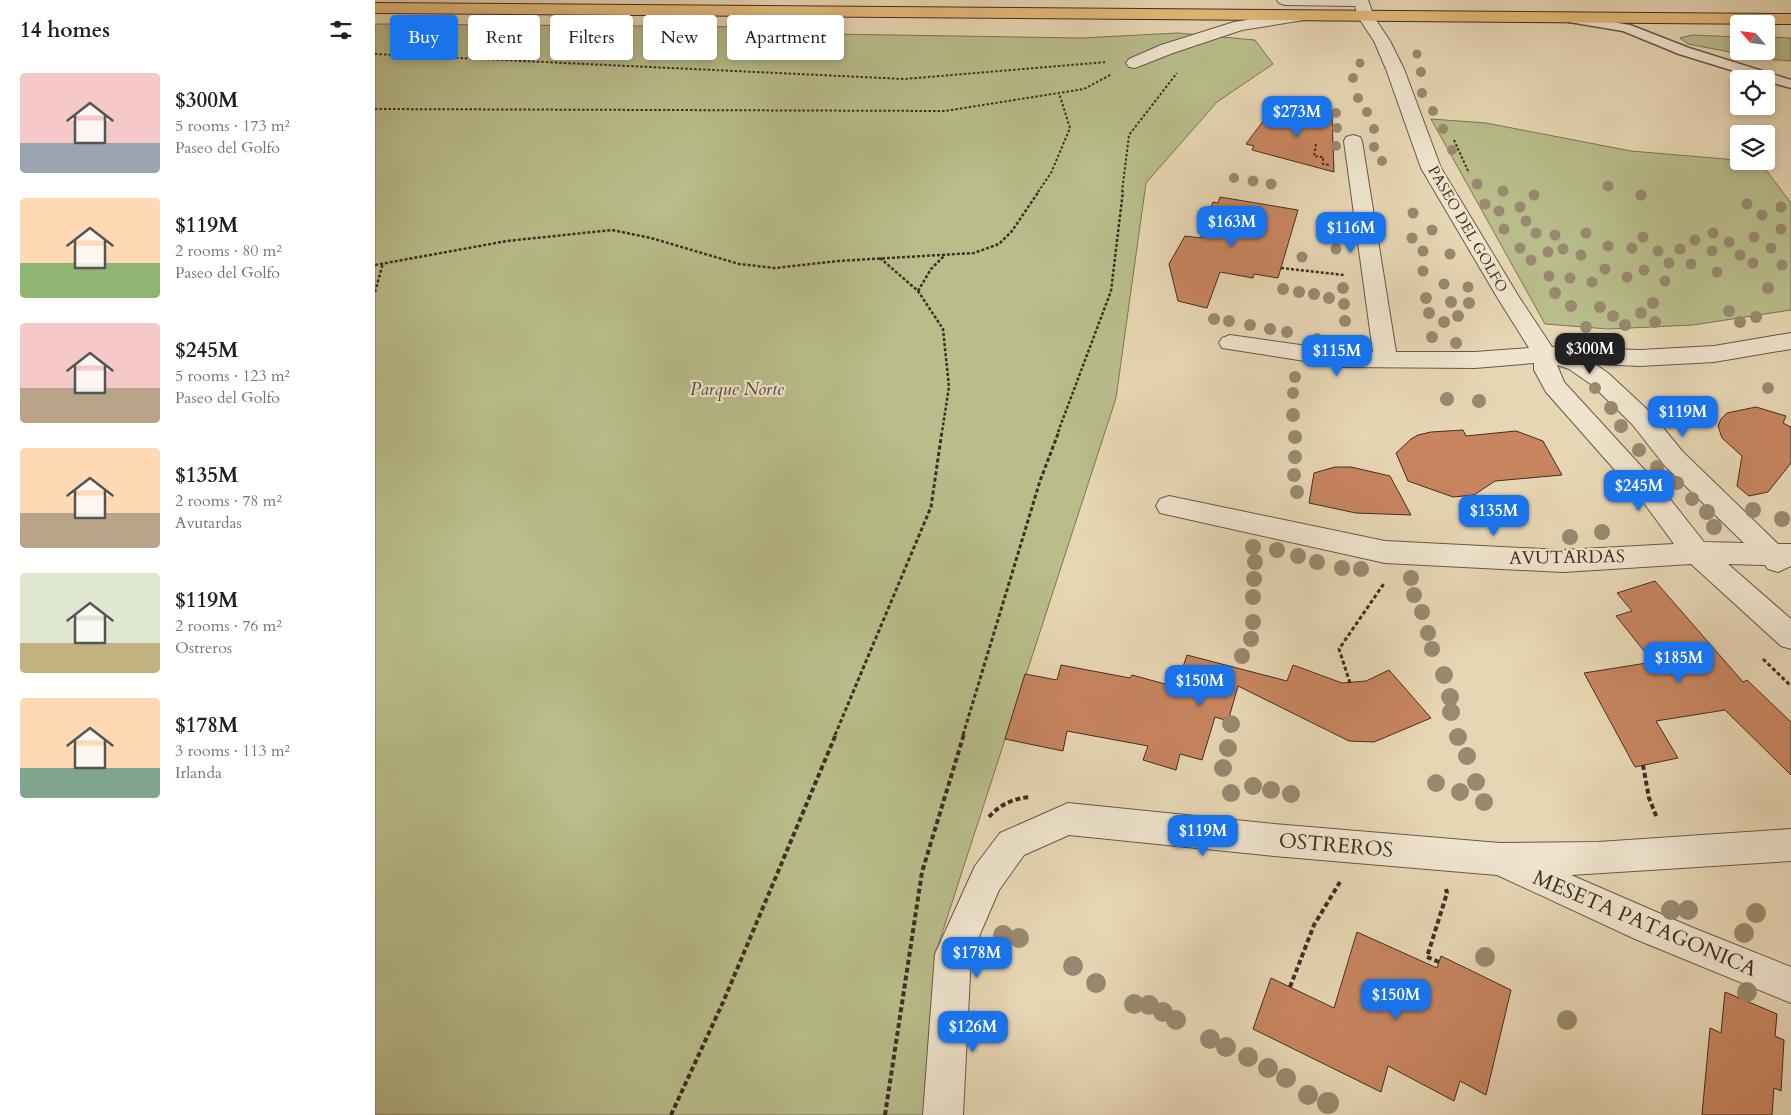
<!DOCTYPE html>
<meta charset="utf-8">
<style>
body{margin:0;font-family:Cardo,serif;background:#f2f2f2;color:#202124;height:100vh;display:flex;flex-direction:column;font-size:19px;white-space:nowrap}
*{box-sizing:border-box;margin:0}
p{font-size:16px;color:#757577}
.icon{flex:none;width:28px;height:28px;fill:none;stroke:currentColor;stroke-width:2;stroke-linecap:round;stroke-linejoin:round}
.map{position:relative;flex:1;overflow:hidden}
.sheet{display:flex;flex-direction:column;background:#fff;width:375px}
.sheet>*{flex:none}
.top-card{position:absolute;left:15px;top:15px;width:475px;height:45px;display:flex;gap:10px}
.needle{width:32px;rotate:298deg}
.buttons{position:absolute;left:1355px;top:15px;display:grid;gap:10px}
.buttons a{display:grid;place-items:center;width:45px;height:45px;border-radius:5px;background:#fff;box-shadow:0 2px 8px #0003;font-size:25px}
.price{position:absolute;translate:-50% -42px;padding:0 11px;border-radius:10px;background:#1a73e8;color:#fff;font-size:16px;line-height:32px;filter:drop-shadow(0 1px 2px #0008)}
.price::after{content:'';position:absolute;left:50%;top:30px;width:15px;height:11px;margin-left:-8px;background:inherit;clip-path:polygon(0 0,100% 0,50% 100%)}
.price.on{background:#222;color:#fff}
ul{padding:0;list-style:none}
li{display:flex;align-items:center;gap:15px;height:125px;padding:0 20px}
li span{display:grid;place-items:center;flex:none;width:140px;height:100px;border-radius:5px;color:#555}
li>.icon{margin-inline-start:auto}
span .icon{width:60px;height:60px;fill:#fffc;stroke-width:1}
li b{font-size:21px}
h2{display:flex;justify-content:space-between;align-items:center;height:60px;padding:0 20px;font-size:21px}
.chip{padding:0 18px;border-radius:5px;background:#fff;box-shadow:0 2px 8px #0003;font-size:18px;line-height:45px}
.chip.on{background:#1a73e8;color:#fff}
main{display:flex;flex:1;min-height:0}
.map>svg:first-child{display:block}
</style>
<main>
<section class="sheet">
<h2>14 homes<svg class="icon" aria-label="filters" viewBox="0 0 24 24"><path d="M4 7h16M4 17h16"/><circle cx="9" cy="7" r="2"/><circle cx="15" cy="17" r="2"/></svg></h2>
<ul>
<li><span style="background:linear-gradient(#f6c9c9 70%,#9aa5b1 0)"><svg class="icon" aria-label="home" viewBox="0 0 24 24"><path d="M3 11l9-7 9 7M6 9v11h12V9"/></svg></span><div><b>$300M</b><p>5 rooms · 173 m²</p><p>Paseo del Golfo</p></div></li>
<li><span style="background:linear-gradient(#ffd9b3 65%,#8fb573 0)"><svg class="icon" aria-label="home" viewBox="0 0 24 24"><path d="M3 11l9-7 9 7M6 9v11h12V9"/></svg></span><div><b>$119M</b><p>2 rooms · 80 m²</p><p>Paseo del Golfo</p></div></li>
<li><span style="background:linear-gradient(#f6c9c9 65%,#b9a48a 0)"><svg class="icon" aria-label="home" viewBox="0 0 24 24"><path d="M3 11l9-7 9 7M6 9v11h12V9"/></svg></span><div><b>$245M</b><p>5 rooms · 123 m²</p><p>Paseo del Golfo</p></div></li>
<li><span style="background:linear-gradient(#ffd9b3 65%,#b9a48a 0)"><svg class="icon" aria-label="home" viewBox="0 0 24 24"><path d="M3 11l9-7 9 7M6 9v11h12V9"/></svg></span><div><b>$135M</b><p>2 rooms · 78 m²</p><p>Avutardas</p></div></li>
<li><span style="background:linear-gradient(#dfe7d0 70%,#c2b280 0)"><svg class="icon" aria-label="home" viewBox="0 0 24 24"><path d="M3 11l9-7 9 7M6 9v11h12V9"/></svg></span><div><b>$119M</b><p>2 rooms · 76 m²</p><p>Ostreros</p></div></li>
<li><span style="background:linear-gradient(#ffd9b3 70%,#7fa58c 0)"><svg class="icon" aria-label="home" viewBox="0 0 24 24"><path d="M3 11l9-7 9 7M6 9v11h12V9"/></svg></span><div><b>$178M</b><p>3 rooms · 113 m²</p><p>Irlanda</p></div></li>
</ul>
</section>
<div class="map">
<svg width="1416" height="1115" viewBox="0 0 1416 1115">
<rect width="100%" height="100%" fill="#e7d6b4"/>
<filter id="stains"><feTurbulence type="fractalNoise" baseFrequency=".004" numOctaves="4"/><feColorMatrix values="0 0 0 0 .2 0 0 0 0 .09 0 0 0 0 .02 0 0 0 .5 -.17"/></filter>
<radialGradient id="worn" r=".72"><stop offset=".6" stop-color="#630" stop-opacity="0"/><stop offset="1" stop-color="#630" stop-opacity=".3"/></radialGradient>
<!-- green -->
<g fill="#b8bd8b" stroke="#7d7558">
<polygon points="0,24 391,27 431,29 456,34 706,38 803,33 880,40 898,64 842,102 771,183 741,398 559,958 575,1000 568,1115 0,1115"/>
<polygon points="1317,35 1364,37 1364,51 1391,51 1391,37 1416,38 1416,61 1391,59 1313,44 1305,38"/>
<polygon points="1056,119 1111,123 1256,151 1385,162 1416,203 1416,310 1318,325 1233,329 1170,324"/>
</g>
<!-- building -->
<g fill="#c8855f" stroke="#422d25">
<polygon points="905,107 957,115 959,172 877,150 879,146 871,144 892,116 900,118"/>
<polygon points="845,197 923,210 903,278 879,274 878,278 845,272 832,308 803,301 794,264 810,236 826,238 838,202 843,203"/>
<polygon points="1381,407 1411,416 1408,423 1416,427 1416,463 1393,492 1374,496 1362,486 1367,456 1347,438 1343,426 1346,419 1352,413"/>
<polygon points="1088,430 1091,436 1141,431 1168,441 1187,475 1120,481 1099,495 1078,497 1033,481 1021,453 1036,439 1043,435 1056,432"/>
<polygon points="960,467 976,467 1015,476 1036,515 981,513 934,503 939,473"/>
<polygon points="1280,581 1368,682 1372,680 1416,722 1416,775 1350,710 1281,721 1303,758 1260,767 1209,673 1278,662 1241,616 1257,611 1242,593"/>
<polygon points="812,655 912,681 918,665 967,683 991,681 1014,670 1056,718 999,742 974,741 863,686 853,721 840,717 827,760 805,754 801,770 768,760 773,746 692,731 688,751 630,739 650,674 682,680 686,665 755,678 757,675 801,687"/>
<polygon points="982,932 1062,968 1066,956 1136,990 1111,1095 1085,1081 1079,1101 1013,1066 1006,1092 878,1029 896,978 959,1008"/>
<polygon points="1350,992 1402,1014 1400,1036 1409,1040 1406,1091 1399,1088 1397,1115 1327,1115 1335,1028 1346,1033"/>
</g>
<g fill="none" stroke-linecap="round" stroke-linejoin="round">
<!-- service casing -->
<g stroke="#6b5749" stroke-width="3">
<polygon id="service" points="1192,14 1255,25 1314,48 1416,80 1416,88 1391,81 1391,79 1385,79 1304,54 1248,31 1188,21 1186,18 1188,15"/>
</g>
<!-- minor casing -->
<g stroke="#6b5749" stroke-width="2">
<g id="minor">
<path d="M902,0H993L999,17L1015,41L1029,69L1066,168L1144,297L1177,347L1265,350L1339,346L1416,333V349L1339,362L1265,366L1220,364L1233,373L1275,412L1308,452L1403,544H1416V566L1403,572L1393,569L1390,565L1353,564L1416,619V649L1406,646L1316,564L1188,572L1010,563L785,513L781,506L785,499L794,496L1010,541L1188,550L1299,544L1269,503L1171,392L1159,370V363L1100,368L968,367L847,348L844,343L847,338L855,335L968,351L998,352L969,141L971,137L978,135L985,137L987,141L1021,352H1100L1154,348L1122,297L1046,168L1011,69L999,41L983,17L980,6L910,5L904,3ZM1182,365L1194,369L1217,385L1257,424L1290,466L1369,543L1329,542L1287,489L1189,382Z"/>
<polygon points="929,11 935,13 937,16 935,19 867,30 798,53 760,68 754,67 751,63 754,59 786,45 859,22"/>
<polygon points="693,803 899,824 1125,843 1223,842 1416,829 1416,861 1196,875 1316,927 1416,967 1416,1003 1260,939 1122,875 899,856 694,835 649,855 624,890 596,955 588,1115 548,1115 560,954 600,866 625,833"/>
</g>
</g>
<!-- trunk casing -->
<g stroke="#422d25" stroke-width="2">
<polygon id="trunk" points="0,3 1416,14 1416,24 0,13"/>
</g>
<!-- path-far3 -->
<g stroke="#422d25" stroke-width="2" stroke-dasharray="2.5 2" stroke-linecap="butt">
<polyline points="0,54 529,79 732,62"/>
<polyline points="0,109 570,111 709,89 737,74"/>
<polyline points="1079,140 1094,173"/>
<polyline points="941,144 939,156 948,157 948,164 954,165"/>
<polyline points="663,192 676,173 695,128 684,93"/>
<polyline points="747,192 754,135 802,73"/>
</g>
<!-- path-far2 -->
<g stroke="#422d25" stroke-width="2.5" stroke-dasharray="3 2" stroke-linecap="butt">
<polyline points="505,258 543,291 568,329 574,387 567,432"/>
<polyline points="0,265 132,241 237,230 276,238 364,264 400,268 463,261 599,253 624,244 637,231 664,191"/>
<polyline points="906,268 969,275"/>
<polyline points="543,291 556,269 570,255"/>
<polyline points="0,292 8,263"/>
<polyline points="683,432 736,291 748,191"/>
</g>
<!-- path-far1 -->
<g stroke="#422d25" stroke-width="3" stroke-dasharray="4 2.5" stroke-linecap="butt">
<polyline points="1388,659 1416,686"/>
<polyline points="975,683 964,649 1010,582"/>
<polyline points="460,735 556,507 567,431"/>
<polyline points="588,735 665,481 684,431"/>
</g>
<!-- path -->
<g stroke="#422d25" stroke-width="4" stroke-dasharray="5 3" stroke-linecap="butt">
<polyline points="1268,765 1274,798 1282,818"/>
<path d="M614,817C625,804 640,798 656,797"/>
<polyline points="1064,962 1052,957 1072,893 1071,889"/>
<polyline points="915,987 939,925 965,882"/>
<polyline points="296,1115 349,1000 461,734"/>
<polyline points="510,1115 547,872 589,734"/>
</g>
<!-- service -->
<use href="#service" fill="#efe4ce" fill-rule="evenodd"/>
<!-- minor -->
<use href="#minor" fill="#efe4ce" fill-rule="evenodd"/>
<!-- trunk -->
<use href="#trunk" fill="#e4bb7a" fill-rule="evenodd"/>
</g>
<!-- trees -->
<g fill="#998970">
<circle cx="1042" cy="54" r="4.5"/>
<circle cx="985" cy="63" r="4.5"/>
<circle cx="1046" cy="72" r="5"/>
<circle cx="978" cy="78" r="5"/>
<circle cx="1047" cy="93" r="5"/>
<circle cx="983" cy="98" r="5"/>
<circle cx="1058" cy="111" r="5"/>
<circle cx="992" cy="112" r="5"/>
<circle cx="961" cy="113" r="5"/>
<circle cx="962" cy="128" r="5"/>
<circle cx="999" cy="129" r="5"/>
<circle cx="1068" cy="129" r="5"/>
<circle cx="961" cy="146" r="5"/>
<circle cx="999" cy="147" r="5"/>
<circle cx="1077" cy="150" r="5"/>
<circle cx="1007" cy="161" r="5"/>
<circle cx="859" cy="178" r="5"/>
<circle cx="878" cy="181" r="5.5"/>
<circle cx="896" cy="184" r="5.5"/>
<circle cx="1102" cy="184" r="5.5"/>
<circle cx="1233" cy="186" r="5.5"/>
<circle cx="1128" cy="191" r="5.5"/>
<circle cx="1159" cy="195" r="5.5"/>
<circle cx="1266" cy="195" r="5.5"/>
<circle cx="1110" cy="204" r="5.5"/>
<circle cx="1372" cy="204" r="5.5"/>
<circle cx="1145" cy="207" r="5.5"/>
<circle cx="1406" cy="207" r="5.5"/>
<circle cx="1124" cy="211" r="5.5"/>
<circle cx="1038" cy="213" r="5.5"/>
<circle cx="1387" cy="215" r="5.5"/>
<circle cx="1151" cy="221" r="5.5"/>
<circle cx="1129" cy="229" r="5.5"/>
<circle cx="1406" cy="229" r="5.5"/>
<circle cx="1057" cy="230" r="5.5"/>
<circle cx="957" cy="232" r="5.5"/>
<circle cx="1161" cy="233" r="5.5"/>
<circle cx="1211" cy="233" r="5.5"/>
<circle cx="1338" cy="233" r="5.5"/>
<circle cx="1180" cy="235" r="5.5"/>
<circle cx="1268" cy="237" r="5.5"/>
<circle cx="1379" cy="237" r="5.5"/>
<circle cx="1037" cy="238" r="5.5"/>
<circle cx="1320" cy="240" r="5.5"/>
<circle cx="1354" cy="242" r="5.5"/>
<circle cx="1233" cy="246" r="5.5"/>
<circle cx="1145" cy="248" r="5.5"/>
<circle cx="1257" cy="248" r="5.5"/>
<circle cx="1396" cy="248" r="5.5"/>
<circle cx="961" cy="249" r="5.5"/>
<circle cx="1188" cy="249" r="5.5"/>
<circle cx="1305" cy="249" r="5.5"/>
<circle cx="1048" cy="251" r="5.5"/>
<circle cx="1283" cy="251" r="5.5"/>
<circle cx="1337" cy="251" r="5.5"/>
<circle cx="1173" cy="252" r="5.5"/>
<circle cx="1075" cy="254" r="5.5"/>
<circle cx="1206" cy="255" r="5.5"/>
<circle cx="1365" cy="255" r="5.5"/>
<circle cx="927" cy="257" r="5.5"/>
<circle cx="1156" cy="260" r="5.5"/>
<circle cx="1294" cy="263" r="5.5"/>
<circle cx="1378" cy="263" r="5.5"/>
<circle cx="1316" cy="264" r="5.5"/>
<circle cx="1407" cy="265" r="5.5"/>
<circle cx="1230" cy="269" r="5.5"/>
<circle cx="1269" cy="270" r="5.5"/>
<circle cx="1048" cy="271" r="5.5"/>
<circle cx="1342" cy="272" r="5.5"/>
<circle cx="1174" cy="276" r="5.5"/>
<circle cx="1252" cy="277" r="5.5"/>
<circle cx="1195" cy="278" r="5.5"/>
<circle cx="1290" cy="281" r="5.5"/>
<circle cx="1217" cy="282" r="5.5"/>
<circle cx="1069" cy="284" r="5.5"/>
<circle cx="1093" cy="287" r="5.5"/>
<circle cx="968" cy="288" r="6"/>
<circle cx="1393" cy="288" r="6"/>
<circle cx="908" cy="289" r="6"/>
<circle cx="924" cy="292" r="6"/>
<circle cx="1180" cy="293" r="6"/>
<circle cx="939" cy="294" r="6"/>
<circle cx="954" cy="298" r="6"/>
<circle cx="1051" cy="298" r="6"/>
<circle cx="1076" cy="302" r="6"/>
<circle cx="1094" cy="303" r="6"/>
<circle cx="1278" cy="303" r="6"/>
<circle cx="969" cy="304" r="6"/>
<circle cx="1196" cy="306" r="6"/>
<circle cx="1225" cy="307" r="6"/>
<circle cx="1354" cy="311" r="6"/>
<circle cx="1054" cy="313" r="6"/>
<circle cx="1266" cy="313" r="6"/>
<circle cx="1083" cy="316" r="6"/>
<circle cx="1238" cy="316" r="6"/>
<circle cx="1381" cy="317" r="6"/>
<circle cx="839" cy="319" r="6"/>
<circle cx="854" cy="321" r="6"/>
<circle cx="970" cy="321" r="6"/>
<circle cx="1069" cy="322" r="6"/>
<circle cx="1280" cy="322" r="6"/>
<circle cx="1365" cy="322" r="6"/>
<circle cx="875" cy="325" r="6"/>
<circle cx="1250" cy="325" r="6"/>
<circle cx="1211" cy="327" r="6"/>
<circle cx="895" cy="329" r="6"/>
<circle cx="912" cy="332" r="6"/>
<circle cx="1057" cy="337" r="6"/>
<circle cx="942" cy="339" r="6"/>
<circle cx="1081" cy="343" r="6"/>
<circle cx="920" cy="377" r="6"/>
<circle cx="1220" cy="388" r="6"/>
<circle cx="1393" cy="388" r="6"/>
<circle cx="918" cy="393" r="6"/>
<circle cx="1072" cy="399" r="7"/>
<circle cx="1104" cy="401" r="7"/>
<circle cx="1236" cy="408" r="7"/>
<circle cx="918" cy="415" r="7"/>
<circle cx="1246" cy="426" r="7"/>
<circle cx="920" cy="437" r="7"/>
<circle cx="1264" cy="450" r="7"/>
<circle cx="920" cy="457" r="7"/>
<circle cx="1282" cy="467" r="7"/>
<circle cx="919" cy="475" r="7"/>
<circle cx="1302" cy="483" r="7"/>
<circle cx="922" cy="492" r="7"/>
<circle cx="1317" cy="499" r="7"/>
<circle cx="1378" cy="510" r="8"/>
<circle cx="1332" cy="512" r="8"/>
<circle cx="1407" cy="519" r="8"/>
<circle cx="1339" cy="527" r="8"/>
<circle cx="1227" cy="532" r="8"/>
<circle cx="1195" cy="537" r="8"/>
<circle cx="878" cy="547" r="8"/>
<circle cx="902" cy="550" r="8"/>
<circle cx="923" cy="556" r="8"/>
<circle cx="880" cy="562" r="8"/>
<circle cx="942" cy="562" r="8"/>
<circle cx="967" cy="568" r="8"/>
<circle cx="986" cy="569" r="8"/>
<circle cx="1036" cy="578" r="8"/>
<circle cx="879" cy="579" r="8"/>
<circle cx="1039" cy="595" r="8"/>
<circle cx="878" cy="597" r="8"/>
<circle cx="1047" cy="612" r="8"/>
<circle cx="878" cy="622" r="8"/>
<circle cx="1053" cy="633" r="8"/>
<circle cx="876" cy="639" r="8"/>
<circle cx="1057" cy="649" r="8"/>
<circle cx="867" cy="656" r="8"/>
<circle cx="1069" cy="675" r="9"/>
<circle cx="1075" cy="697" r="9"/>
<circle cx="1076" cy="712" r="9"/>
<circle cx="856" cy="724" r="9"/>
<circle cx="1083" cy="737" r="9"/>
<circle cx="853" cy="748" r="9"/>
<circle cx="1092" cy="756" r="9"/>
<circle cx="848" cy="768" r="9"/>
<circle cx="1101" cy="782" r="9"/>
<circle cx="1061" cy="783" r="9"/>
<circle cx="878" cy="786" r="9"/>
<circle cx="896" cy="790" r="9"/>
<circle cx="1085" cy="792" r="9"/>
<circle cx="856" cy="793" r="9"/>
<circle cx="916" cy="794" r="9"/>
<circle cx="1109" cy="802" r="9"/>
<circle cx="1296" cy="910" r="10"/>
<circle cx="1313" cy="910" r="10"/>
<circle cx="1381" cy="913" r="10"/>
<circle cx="1369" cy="933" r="10"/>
<circle cx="628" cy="935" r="10"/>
<circle cx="644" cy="938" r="10"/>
<circle cx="1110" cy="957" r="10"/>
<circle cx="698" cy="966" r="10"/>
<circle cx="721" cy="983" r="10"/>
<circle cx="1372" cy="992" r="10"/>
<circle cx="759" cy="1004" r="10"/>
<circle cx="774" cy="1005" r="10"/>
<circle cx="788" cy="1012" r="10"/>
<circle cx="801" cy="1020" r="10"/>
<circle cx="1192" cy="1020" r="10"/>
<circle cx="835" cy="1039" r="10"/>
<circle cx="851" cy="1047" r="10"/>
<circle cx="873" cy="1057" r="10"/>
<circle cx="893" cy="1068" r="10"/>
<circle cx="911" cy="1078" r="10"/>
<circle cx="933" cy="1095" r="10"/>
<circle cx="953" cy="1103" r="11"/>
</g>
<g text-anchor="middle" stroke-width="4.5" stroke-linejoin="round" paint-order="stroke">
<!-- far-street labels -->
<g font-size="15" fill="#422d25" stroke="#efe4ce">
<text transform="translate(1093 229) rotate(60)" y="5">PASEO DEL GOLFO</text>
</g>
<!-- park labels -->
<g font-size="18" font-style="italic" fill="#5a4a39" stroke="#efe4ce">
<text x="362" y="395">Parque Norte</text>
</g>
<!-- street labels -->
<g font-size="18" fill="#422d25" stroke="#efe4ce">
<text transform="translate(1192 557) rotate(-1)" y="6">AVUTARDAS</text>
</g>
<!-- near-street labels -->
<g font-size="21" fill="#422d25" stroke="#efe4ce">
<text transform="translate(961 845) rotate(5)" y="7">OSTREROS</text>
<text transform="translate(1270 923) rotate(23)" y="7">MESETA PATAGONICA</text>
</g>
</g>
<rect width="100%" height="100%" filter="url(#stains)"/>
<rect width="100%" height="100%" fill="url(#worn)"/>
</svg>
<div class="buttons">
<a><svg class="needle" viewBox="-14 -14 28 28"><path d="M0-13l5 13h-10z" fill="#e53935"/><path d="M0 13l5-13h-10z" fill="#757577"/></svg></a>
<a><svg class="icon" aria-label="locate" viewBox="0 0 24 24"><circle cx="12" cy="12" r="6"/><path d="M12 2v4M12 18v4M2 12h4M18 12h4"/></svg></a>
<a><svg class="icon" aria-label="layers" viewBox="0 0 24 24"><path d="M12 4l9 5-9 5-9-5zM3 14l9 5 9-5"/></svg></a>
</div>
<b class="price" style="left:922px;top:138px">$273M</b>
<b class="price" style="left:857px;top:248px">$163M</b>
<b class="price" style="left:976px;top:254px">$116M</b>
<b class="price on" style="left:1215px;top:375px">$300M</b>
<b class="price" style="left:962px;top:377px">$115M</b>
<b class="price" style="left:1308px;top:438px">$119M</b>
<b class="price" style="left:1264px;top:512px">$245M</b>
<b class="price" style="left:1119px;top:537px">$135M</b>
<b class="price" style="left:1304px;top:684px">$185M</b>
<b class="price" style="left:825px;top:707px">$150M</b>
<b class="price" style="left:828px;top:857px">$119M</b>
<b class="price" style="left:602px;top:979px">$178M</b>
<b class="price" style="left:1021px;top:1021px">$150M</b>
<b class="price" style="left:598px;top:1053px">$126M</b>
<div class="top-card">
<a class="chip on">Buy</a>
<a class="chip">Rent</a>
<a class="chip">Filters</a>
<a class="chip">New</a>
<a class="chip">Apartment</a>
</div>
</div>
</main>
